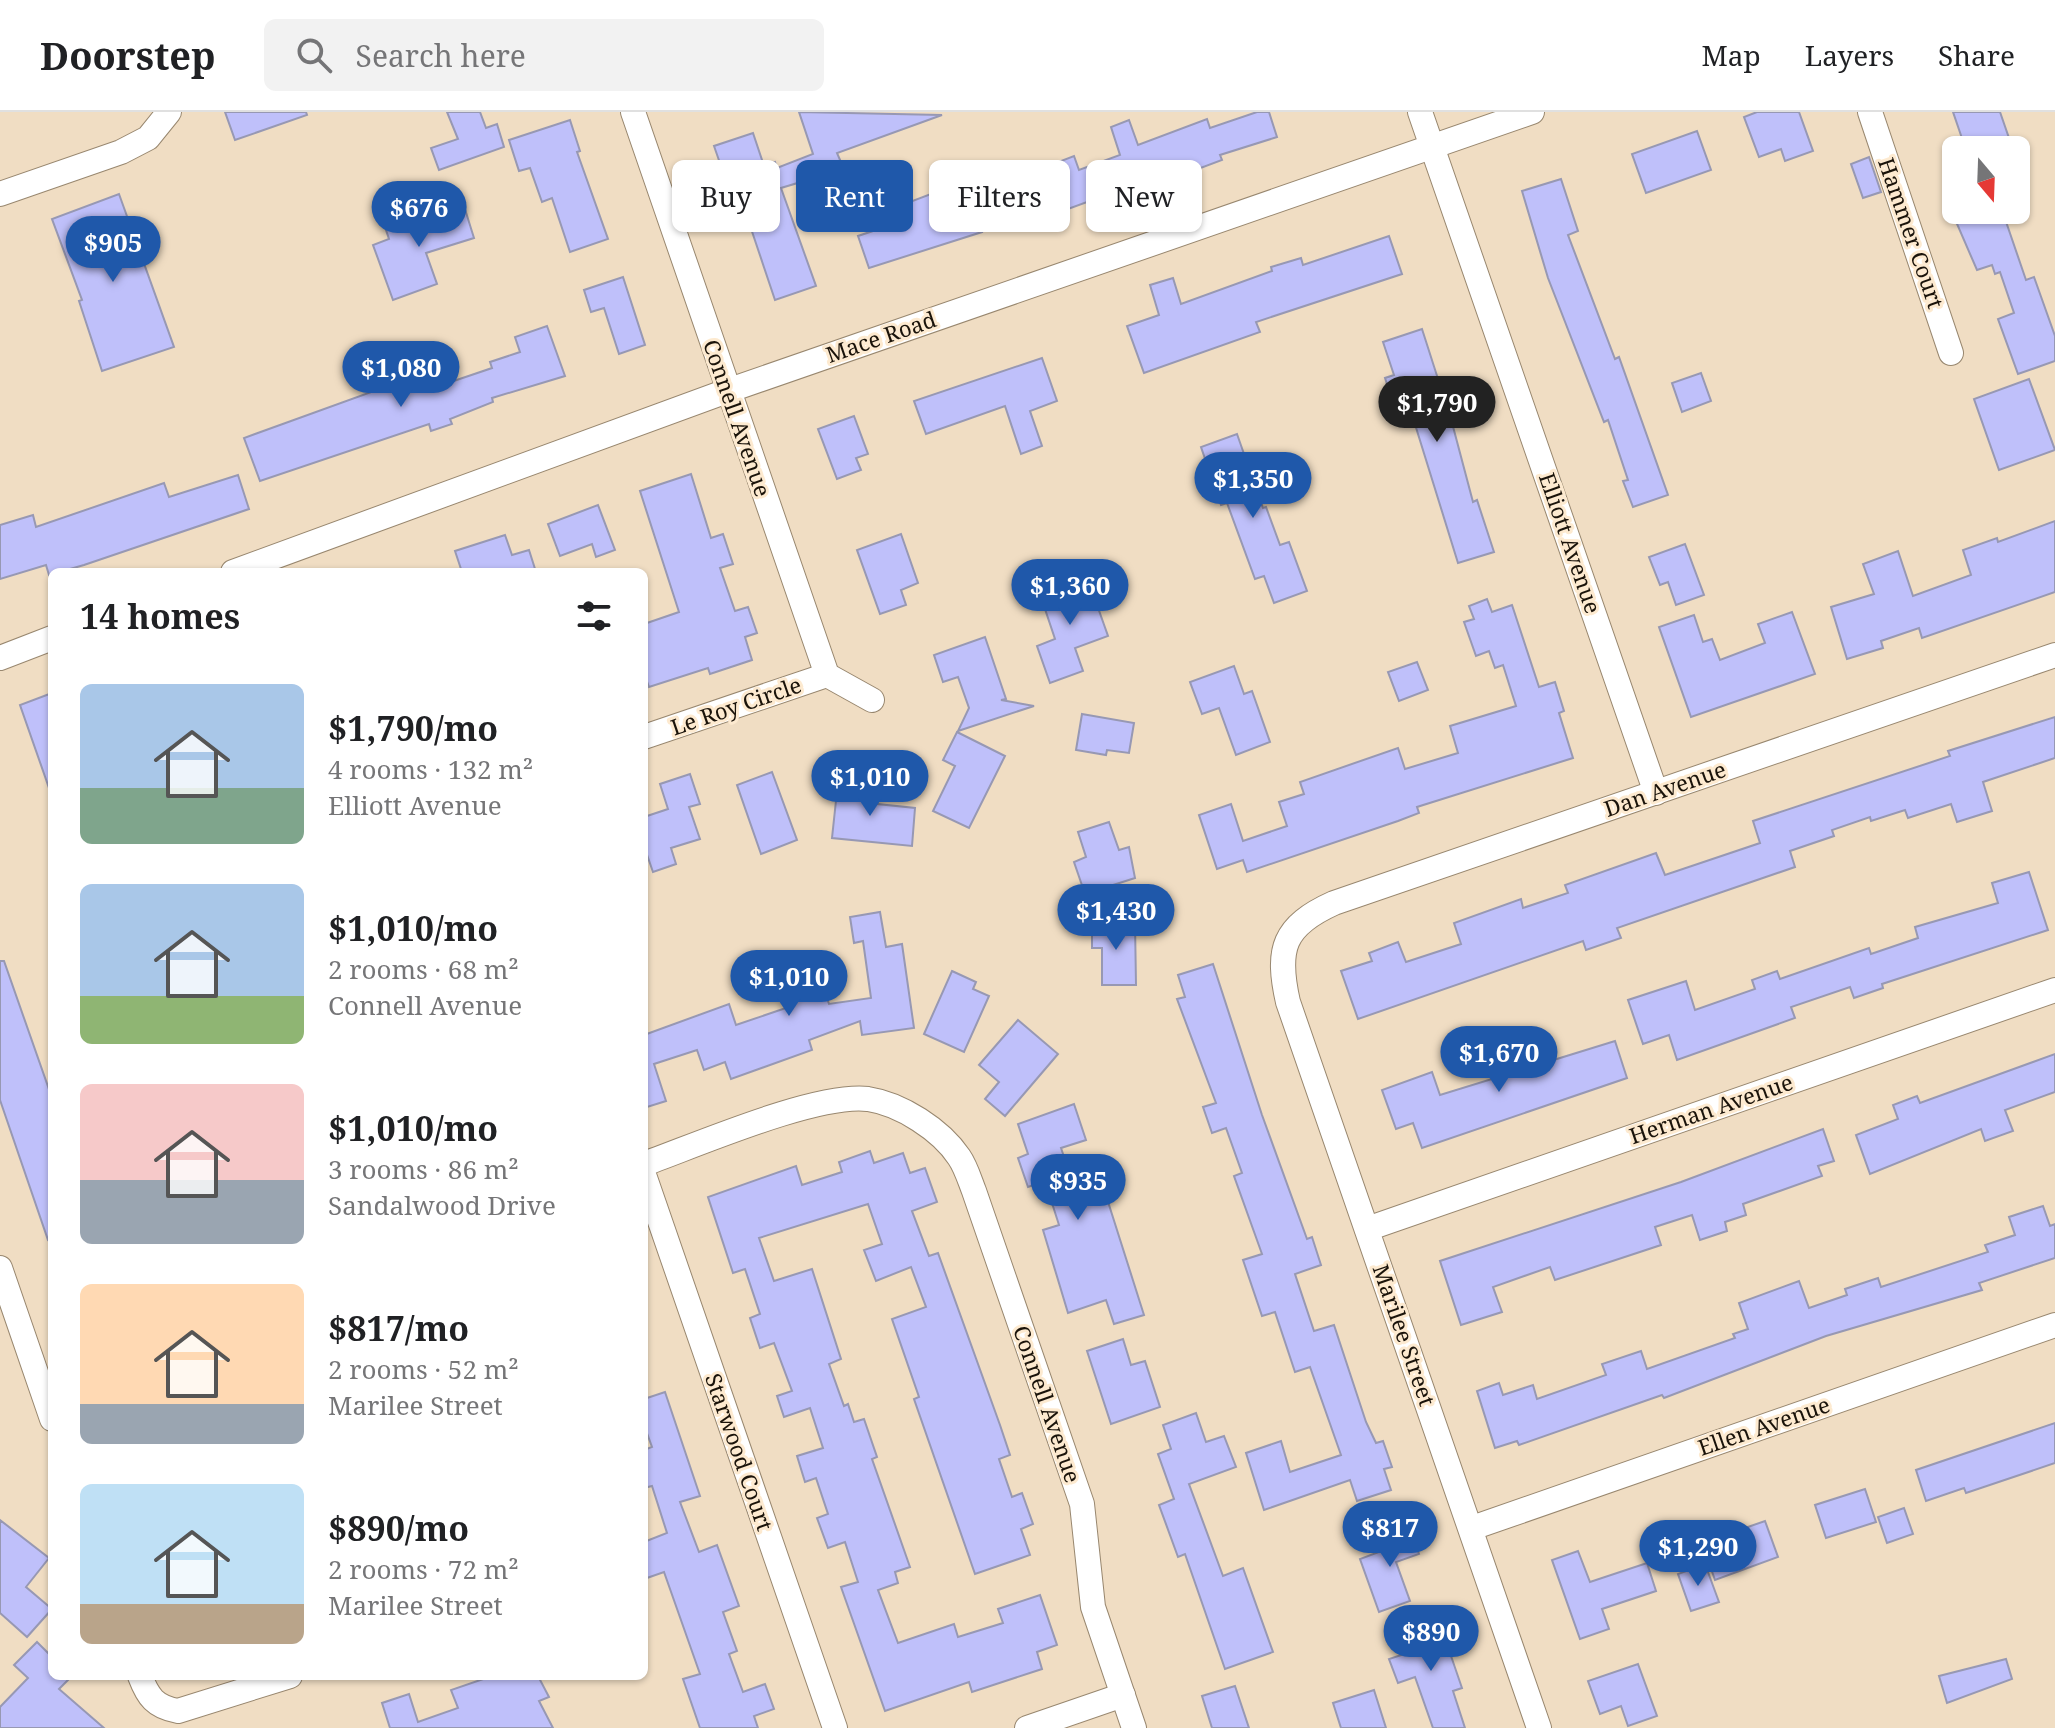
<!DOCTYPE html>
<meta charset="utf-8">
<style>
body{margin:0;font-family:"Noto Serif",serif;background:#f2f2f2;color:#202124;height:100vh;display:flex;flex-direction:column;font-size:30px;white-space:nowrap}
*{box-sizing:border-box;margin:0}
p{font-size:26px;color:#757577}
.icon{flex:none;width:44px;height:44px;fill:none;stroke:currentColor;stroke-width:2;stroke-linecap:round;stroke-linejoin:round}
.map{position:relative;flex:1;overflow:hidden}
.side{position:absolute;left:48px;top:456px;width:600px;height:1112px;display:flex;flex-direction:column;background:#fff;border-radius:12px;box-shadow:0 2px 6px #0004}
.side>*{flex:none}
.banner{position:absolute;left:672px;top:48px;width:760px;height:72px;display:flex;gap:16px}
.needle{width:52px;rotate:161deg}
.buttons{position:absolute;left:1942px;top:24px;display:grid;gap:16px}
.buttons a{display:grid;place-items:center;width:88px;height:88px;border-radius:12px;background:#fff;box-shadow:0 2px 6px #0004;font-size:40px}
.price{position:absolute;translate:-50% -68px;padding:0 18px;border-radius:28px;background:#1f58aa;color:#fff;font-size:26px;line-height:52px;filter:drop-shadow(0 2px 4px #0008)}
.price::after{content:'';position:absolute;left:50%;top:48px;width:24px;height:18px;margin-left:-12px;background:inherit;clip-path:polygon(0 0,100% 0,50% 100%)}
.price.active{background:#222;color:#fff}
ul{padding:0;list-style:none}
li{display:flex;align-items:center;gap:24px;height:200px;padding:0 32px}
li span{display:grid;place-items:center;flex:none;width:224px;height:160px;border-radius:12px;color:#555}
li>.icon{margin-inline-start:auto}
span .icon{width:96px;height:96px;fill:#fffc;stroke-width:1}
li b{font-size:34px}
h2{display:flex;justify-content:space-between;align-items:center;height:96px;padding:0 32px;font-size:34px}
.pill{padding:0 28px;border-radius:12px;background:#fff;box-shadow:0 2px 6px #0004;font-size:28px;line-height:72px}
.pill.active{background:#1f58aa;color:#fff}
header{display:flex;align-items:center;gap:48px;box-sizing:border-box;height:112px;padding:0 40px;background:#fff;border-bottom:2px solid #e0e0e0}
header strong{font-size:38px}
nav{display:flex;gap:44px;margin-inline-start:auto;font-size:28px}
.search{width:560px;height:72px;background:#f2f2f2;display:flex;align-items:center;gap:20px;box-sizing:border-box;padding:0 28px;border-radius:12px;color:#757577;font-size:30px}
.map>svg:first-child{display:block}
</style>
<header>
<strong>Doorstep</strong>
<div class="search"><svg class="icon" aria-label="search" viewBox="0 0 24 24"><circle cx="10" cy="10" r="6"/><path d="M15 15l6 6"/></svg>Search here</div>
<nav><a>Map</a><a>Layers</a><a>Share</a></nav>
</header>
<div class="map">
<svg width="2055" height="1616" viewBox="0 0 2055 1616">
<rect width="100%" height="100%" fill="#f0ddc3"/>
<!-- building -->
<g fill="#bfc0fa" stroke="#9798b3" stroke-width="2">
<polygon points="225,0 306,0 307,3 235,28"/>
<polygon points="447,0 480,0 486,16 497,12 504,35 439,58 431,36 458,27"/>
<polygon points="799,0 942,3 837,41 844,57 781,76 816,174 775,188 730,54 722,57 714,34 753,21 764,54 775,50 777,56 813,42"/>
<polygon points="1257,0 1269,0 1277,25 1220,43 1222,48 1158,72 1155,65 1049,104 1038,72 1053,67 1048,54 1074,44 1079,58 1120,43 1111,15 1129,8 1138,33 1207,7 1210,16"/>
<polygon points="1757,0 1799,0 1813,39 1785,49 1781,37 1759,45 1744,5"/>
<polygon points="1953,0 2000,0 2010,29 1985,38 1966,38"/>
<polygon points="570,8 580,39 577,40 608,127 570,140 552,86 542,90 530,56 519,59 509,28"/>
<polygon points="1697,19 1711,58 1646,81 1632,42"/>
<polygon points="1869,45 1881,80 1863,86 1851,52"/>
<polygon points="1561,67 1578,119 1568,123 1615,247 1619,245 1668,383 1633,395 1623,369 1628,368 1608,308 1604,310 1548,166 1522,79"/>
<polygon points="965,69 982,120 869,156 858,124 891,113 886,99"/>
<polygon points="119,82 174,235 102,259 79,189 82,188 52,107"/>
<polygon points="464,94 474,126 426,141 437,172 393,188 373,133 389,127 385,115 413,105 415,110"/>
<polygon points="1951,98 2002,98 2026,168 2034,165 2055,224 2055,249 2018,262 1998,207 2014,201 2000,160 1995,162 1992,153 1977,158"/>
<polygon points="1389,124 1402,162 1256,210 1260,220 1144,261 1127,214 1159,203 1150,173 1173,166 1181,192 1272,159 1271,155 1301,146 1303,153"/>
<polygon points="623,165 645,233 619,242 604,196 591,200 584,178"/>
<polygon points="547,214 565,264 492,286 493,290 450,307 452,312 431,319 429,312 260,369 244,326 413,265 411,259 431,252 439,274 492,256 490,250 520,240 515,225"/>
<polygon points="1422,217 1439,270 1427,274 1439,310 1451,307 1473,390 1477,388 1494,440 1458,451 1409,293 1395,297 1385,266 1394,263 1383,230"/>
<polygon points="1042,246 1057,289 1030,299 1042,334 1021,342 1005,294 926,322 914,289"/>
<polygon points="1701,261 1711,289 1682,300 1672,271"/>
<polygon points="2029,267 2055,338 1999,358 1974,287"/>
<polygon points="854,304 868,342 856,346 861,358 837,367 818,317"/>
<polygon points="1237,322 1263,396 1266,395 1280,433 1289,430 1307,479 1274,491 1264,464 1255,467 1227,391 1221,393 1201,335"/>
<polygon points="691,362 711,426 723,422 733,452 720,456 735,499 748,495 757,521 745,525 752,548 710,562 708,556 649,575 644,561 644,512 679,500 640,379"/>
<polygon points="238,363 249,397 84,453 49,463 46,453 0,467 0,413 33,403 36,415 164,371 169,385"/>
<polygon points="598,393 615,438 596,445 592,432 560,444 548,412"/>
<polygon points="2055,409 2055,480 1922,526 1919,516 1881,529 1883,536 1847,547 1831,495 1874,482 1863,452 1898,439 1913,484 1971,463 1963,438 1997,426 1998,430"/>
<polygon points="901,422 918,471 901,478 906,493 880,502 857,438"/>
<polygon points="505,423 512,443 529,438 536,460 462,460 455,439"/>
<polygon points="1685,432 1704,483 1676,493 1668,470 1660,473 1649,445"/>
<polygon points="1086,462 1108,524 1075,536 1083,559 1050,571 1037,534 1055,527 1043,491 1053,487 1049,474"/>
<polygon points="1487,487 1492,500 1512,493 1539,575 1555,570 1564,599 1559,601 1573,646 1417,695 1419,701 1398,709 1247,760 1243,748 1217,757 1199,703 1231,692 1243,729 1287,714 1279,690 1304,682 1300,670 1398,636 1405,657 1458,641 1450,614 1516,594 1503,553 1495,556 1489,539 1476,544 1464,510 1474,507 1469,494"/>
<polygon points="1792,500 1815,562 1691,605 1659,515 1694,503 1703,530 1712,527 1720,548 1765,531 1758,512"/>
<polygon points="985,525 1006,587 1001,588 1034,594 958,619 969,596 958,565 943,570 934,543"/>
<polygon points="1417,550 1428,578 1399,589 1388,560"/>
<polygon points="1234,554 1244,582 1252,579 1270,630 1236,643 1219,596 1202,602 1190,570"/>
<polygon points="52,581 52,676 49,676 20,593"/>
<polygon points="1082,602 1134,611 1129,641 1107,638 1106,643 1076,638"/>
<polygon points="2055,605 2055,646 1983,670 1992,699 1957,710 1951,692 1908,706 1905,698 1871,709 1870,705 1832,718 1834,724 1790,739 1795,755 1617,816 1621,826 1586,838 1583,829 1358,907 1341,859 1372,849 1369,841 1398,830 1406,850 1461,832 1454,811 1521,787 1523,796 1568,781 1565,773 1656,741 1665,763 1760,731 1753,709 1950,644 1948,639"/>
<polygon points="957,620 1005,644 969,716 933,699 955,654 943,648"/>
<polygon points="772,660 797,728 761,742 737,673"/>
<polygon points="690,662 700,692 689,695 700,727 671,736 676,752 653,760 644,734 644,705 668,697 660,672"/>
<polygon points="838,670 870,672 868,691 915,696 912,734 832,726"/>
<polygon points="1109,710 1119,738 1129,735 1135,766 1085,782 1074,750 1086,745 1078,720"/>
<polygon points="2029,760 2048,818 1882,872 1883,876 1854,886 1850,875 1791,895 1795,906 1677,948 1669,923 1643,932 1628,888 1686,869 1695,898 1755,877 1752,868 1777,859 1780,867 1869,836 1871,842 1918,826 1915,815 1998,791 1992,771"/>
<polygon points="880,800 886,835 902,832 914,916 862,923 860,909 809,928 812,938 731,967 725,950 704,958 697,938 654,952 666,989 644,996 644,923 729,892 736,913 792,894 784,874 819,862 829,892 871,886 863,829 854,831 850,805"/>
<polygon points="1092,811 1135,811 1136,873 1102,873 1102,836 1092,836"/>
<polygon points="0,849 4,849 52,986 52,1127 48,1128 0,988"/>
<polygon points="1213,852 1262,1003 1307,1127 1312,1125 1321,1153 1295,1162 1314,1219 1334,1213 1366,1310 1376,1331 1383,1329 1392,1355 1384,1357 1391,1378 1357,1389 1350,1368 1264,1398 1246,1341 1281,1329 1290,1360 1341,1343 1310,1255 1295,1260 1275,1200 1262,1204 1243,1148 1262,1142 1234,1064 1242,1061 1226,1016 1212,1021 1203,995 1216,991 1177,887 1185,885 1178,863"/>
<polygon points="952,859 976,870 973,877 989,884 964,940 924,922"/>
<polygon points="1018,908 1058,942 1005,1004 985,987 999,970 979,953"/>
<polygon points="1615,929 1627,966 1422,1036 1413,1011 1396,1017 1382,978 1432,960 1440,983"/>
<polygon points="2055,942 2055,980 2005,998 2013,1019 1985,1029 1981,1017 1870,1062 1856,1023 1898,1007 1893,993 1917,984 1920,991"/>
<polygon points="1074,992 1086,1028 1061,1036 1077,1083 1103,1074 1144,1203 1114,1212 1106,1188 1068,1201 1043,1118 1059,1113 1045,1069 1028,1075 1018,1046 1028,1042 1018,1012"/>
<polygon points="1823,1017 1834,1049 1818,1054 1822,1064 1743,1092 1746,1103 1725,1110 1727,1119 1700,1128 1692,1103 1655,1115 1661,1133 1555,1168 1550,1155 1493,1175 1502,1200 1461,1213 1440,1149 1681,1070"/>
<polygon points="870,1039 874,1051 903,1041 910,1061 925,1056 937,1090 912,1099 929,1144 938,1141 1000,1313 1010,1343 999,1347 1012,1385 1022,1381 1033,1412 1021,1417 1030,1443 975,1462 914,1287 919,1285 892,1207 926,1195 911,1155 876,1169 864,1138 882,1132 868,1092 759,1126 774,1169 812,1157 841,1247 829,1252 844,1294 848,1292 854,1310 864,1307 877,1345 872,1347 910,1455 895,1460 898,1471 878,1478 898,1531 954,1512 958,1525 1003,1511 998,1497 1040,1483 1057,1533 1037,1540 1042,1557 972,1580 969,1570 885,1599 841,1475 858,1470 845,1430 828,1436 817,1406 828,1402 816,1366 805,1370 797,1344 823,1336 810,1296 784,1305 777,1284 792,1279 774,1231 760,1236 750,1206 760,1202 745,1157 733,1161 708,1085 796,1054 802,1073 842,1060 839,1050"/>
<polygon points="2043,1094 2050,1114 2055,1112 2055,1146 1979,1171 1982,1178 1826,1224 1664,1286 1662,1283 1519,1333 1517,1329 1495,1336 1477,1279 1499,1271 1503,1283 1533,1273 1537,1287 1606,1263 1602,1252 1641,1239 1647,1257 1735,1226 1733,1222 1748,1217 1739,1191 1799,1169 1809,1196 1847,1183 1845,1177 1878,1166 1881,1175 1988,1140 1985,1133 2015,1123 2009,1105"/>
<polygon points="1123,1227 1131,1253 1145,1249 1160,1295 1111,1312 1087,1239"/>
<polygon points="665,1280 700,1384 680,1390 699,1440 717,1433 739,1494 723,1500 737,1539 729,1542 743,1580 765,1572 774,1597 754,1604 758,1616 700,1616 683,1567 700,1562 664,1460 644,1467 644,1430 667,1421 652,1374 644,1376 644,1338 652,1335 644,1313 644,1287"/>
<polygon points="1196,1301 1206,1330 1224,1324 1236,1355 1189,1372 1223,1464 1243,1456 1273,1540 1225,1557 1185,1442 1178,1445 1159,1393 1174,1387 1158,1342 1171,1337 1163,1313"/>
<polygon points="2055,1311 2055,1351 1966,1381 1964,1376 1926,1389 1916,1358"/>
<polygon points="1865,1377 1876,1410 1826,1426 1815,1393"/>
<polygon points="1904,1396 1913,1422 1887,1431 1878,1405"/>
<polygon points="0,1408 49,1446 26,1475 52,1497 27,1525 0,1501"/>
<polygon points="1765,1409 1778,1445 1715,1468 1702,1431"/>
<polygon points="1409,1413 1419,1442 1396,1450 1410,1489 1379,1500 1360,1447 1387,1437 1382,1423"/>
<polygon points="1578,1439 1590,1470 1647,1451 1656,1479 1602,1497 1609,1517 1580,1527 1552,1448"/>
<polygon points="1705,1452 1719,1490 1691,1499 1678,1462"/>
<polygon points="1438,1506 1462,1576 1453,1579 1465,1616 1433,1616 1415,1565 1398,1571 1389,1547 1410,1540 1403,1519"/>
<polygon points="37,1530 52,1545 52,1564 72,1564 59,1577 104,1616 0,1616 0,1595 28,1566 14,1553"/>
<polygon points="2006,1547 2012,1567 1947,1591 1939,1564"/>
<polygon points="1638,1552 1657,1604 1628,1614 1621,1594 1600,1602 1588,1569"/>
<polygon points="492,1564 538,1564 549,1585 539,1589 553,1616 390,1616 382,1591 409,1582 418,1610 458,1596 451,1578"/>
<polygon points="1235,1574 1249,1616 1212,1616 1202,1584"/>
<polygon points="1374,1578 1386,1616 1341,1616 1333,1591"/>
</g>
<g fill="none" stroke-linecap="round" stroke-linejoin="round">
<!-- street casing -->
<g stroke="#98876f" stroke-width="26">
<g id="street">
<polyline points="633,0 827,563 872,588"/>
<polyline points="1420,0 1656,681"/>
<polyline points="1870,0 1951,241"/>
<polyline points="0,82 121,40 148,26 169,0"/>
<polyline points="233,460 727,279 1532,0"/>
<polyline points="0,546 52,526"/>
<polyline points="644,625 827,563"/>
<path d="M644,1052C697,1033 816,981 868,987C901,992 941,1018 959,1045C966,1055 970,1069 974,1079L1082,1392L1093,1495L1134,1616"/>
<polyline points="644,1063 835,1616"/>
<polyline points="1367,1117 2055,878"/>
<polyline points="0,1156 52,1307"/>
<polyline points="1472,1416 2055,1213"/>
<path d="M140,1564C148,1585 155,1595 178,1599L290,1564"/>
<polyline points="1027,1616 1123,1583"/>
<path d="M1539,1616L1288,890C1276,837 1283,814 1334,791L2055,543"/>
</g>
</g>
<!-- street -->
<use href="#street" stroke="#fff" stroke-width="24"/>
</g>
<g text-anchor="middle" stroke-width="6" stroke-linejoin="round" paint-order="stroke">
<!-- street labels -->
<g font-size="22" fill="#1a130a" stroke="#fdead0">
<text transform="translate(1911 121) rotate(71)" y="8">Hammer Court</text>
<text transform="translate(881 225) rotate(-19)" y="8">Mace Road</text>
<text transform="translate(737 306) rotate(71)" y="8">Connell Avenue</text>
<text transform="translate(1570 431) rotate(71)" y="8">Elliott Avenue</text>
<text transform="translate(736 594) rotate(-19)" y="8">Le Roy Circle</text>
<text transform="translate(1665 677) rotate(-19)" y="8">Dan Avenue</text>
<text transform="translate(1711 997) rotate(-19)" y="8">Herman Avenue</text>
<text transform="translate(1404 1223) rotate(71)" y="8">Marilee Street</text>
<text transform="translate(1047 1292) rotate(71)" y="8">Connell Avenue</text>
<text transform="translate(1764 1314) rotate(-19)" y="8">Ellen Avenue</text>
<text transform="translate(739 1340) rotate(71)" y="8">Starwood Court</text>
</g>
</g>
</svg>
<div class="buttons">
<a><svg class="needle" viewBox="-14 -14 28 28"><path d="M0-13l5 13h-10z" fill="#e53935"/><path d="M0 13l5-13h-10z" fill="#757577"/></svg></a>
</div>
<b class="price" style="left:419px;top:137px">$676</b>
<b class="price" style="left:113px;top:172px">$905</b>
<b class="price" style="left:401px;top:297px">$1,080</b>
<b class="price active" style="left:1437px;top:332px">$1,790</b>
<b class="price" style="left:1253px;top:408px">$1,350</b>
<b class="price" style="left:1070px;top:515px">$1,360</b>
<b class="price" style="left:870px;top:706px">$1,010</b>
<b class="price" style="left:1116px;top:840px">$1,430</b>
<b class="price" style="left:789px;top:906px">$1,010</b>
<b class="price" style="left:1499px;top:982px">$1,670</b>
<b class="price" style="left:1078px;top:1110px">$935</b>
<b class="price" style="left:1390px;top:1457px">$817</b>
<b class="price" style="left:1698px;top:1476px">$1,290</b>
<b class="price" style="left:1431px;top:1561px">$890</b>
<div class="banner">
<a class="pill">Buy</a>
<a class="pill active">Rent</a>
<a class="pill">Filters</a>
<a class="pill">New</a>
</div>
<section class="side">
<h2>14 homes<svg class="icon" aria-label="filters" viewBox="0 0 24 24"><path d="M4 7h16M4 17h16"/><circle cx="9" cy="7" r="2"/><circle cx="15" cy="17" r="2"/></svg></h2>
<ul>
<li><span style="background:linear-gradient(#a9c7e8 65%,#7fa58c 0)"><svg class="icon" aria-label="home" viewBox="0 0 24 24"><path d="M3 11l9-7 9 7M6 9v11h12V9"/></svg></span><div><b>$1,790/mo</b><p>4 rooms · 132 m²</p><p>Elliott Avenue</p></div></li>
<li><span style="background:linear-gradient(#a9c7e8 70%,#8fb573 0)"><svg class="icon" aria-label="home" viewBox="0 0 24 24"><path d="M3 11l9-7 9 7M6 9v11h12V9"/></svg></span><div><b>$1,010/mo</b><p>2 rooms · 68 m²</p><p>Connell Avenue</p></div></li>
<li><span style="background:linear-gradient(#f6c9c9 60%,#9aa5b1 0)"><svg class="icon" aria-label="home" viewBox="0 0 24 24"><path d="M3 11l9-7 9 7M6 9v11h12V9"/></svg></span><div><b>$1,010/mo</b><p>3 rooms · 86 m²</p><p>Sandalwood Drive</p></div></li>
<li><span style="background:linear-gradient(#ffd9b3 75%,#9aa5b1 0)"><svg class="icon" aria-label="home" viewBox="0 0 24 24"><path d="M3 11l9-7 9 7M6 9v11h12V9"/></svg></span><div><b>$817/mo</b><p>2 rooms · 52 m²</p><p>Marilee Street</p></div></li>
<li><span style="background:linear-gradient(#bfe0f5 75%,#b9a48a 0)"><svg class="icon" aria-label="home" viewBox="0 0 24 24"><path d="M3 11l9-7 9 7M6 9v11h12V9"/></svg></span><div><b>$890/mo</b><p>2 rooms · 72 m²</p><p>Marilee Street</p></div></li>
</ul>
</section>
</div>
